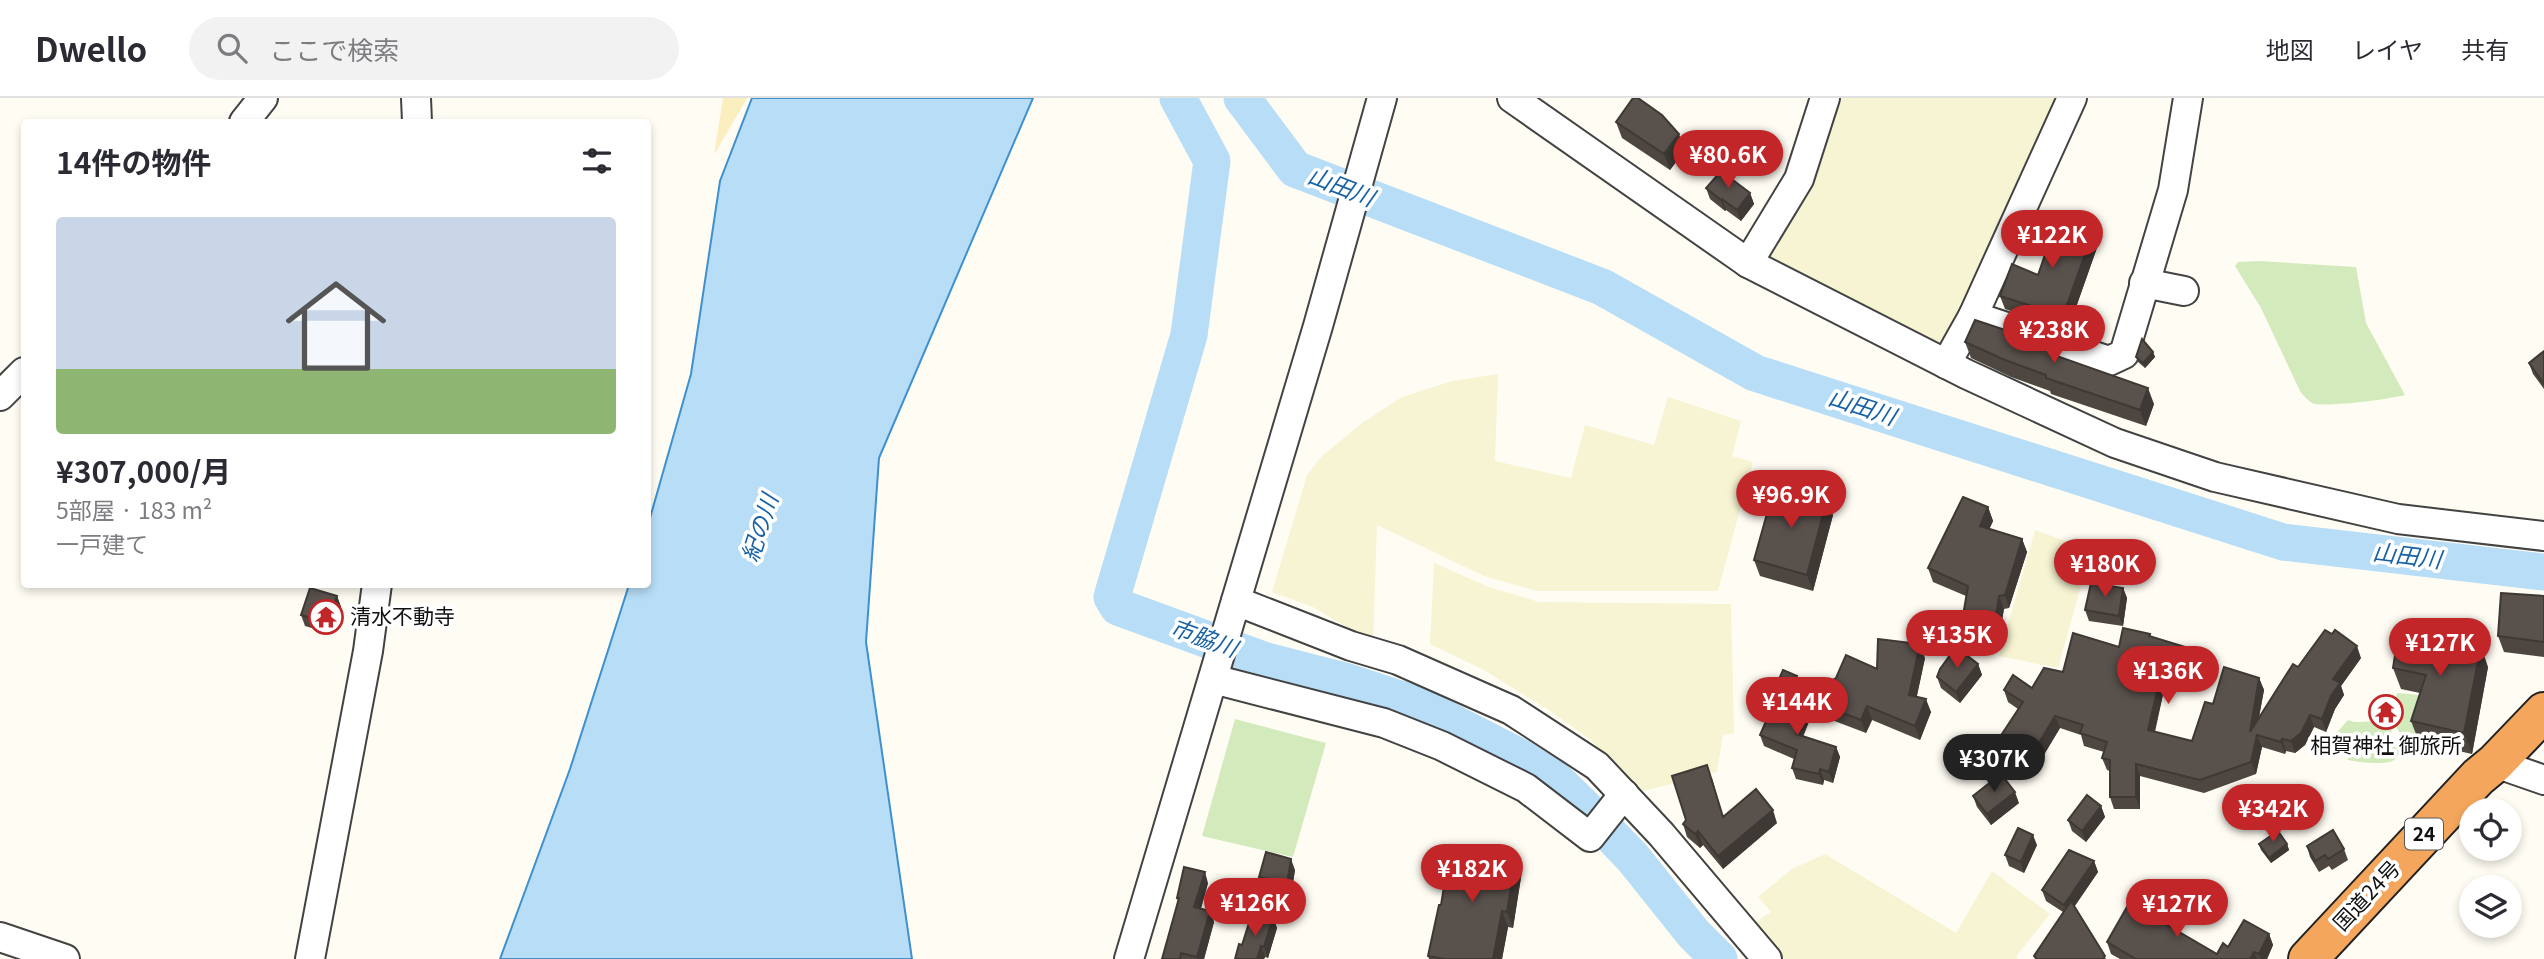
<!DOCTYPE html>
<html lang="ja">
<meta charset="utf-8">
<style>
body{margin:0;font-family:Georgia,"Noto Sans JP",serif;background:#f2f2f3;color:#2b2b33;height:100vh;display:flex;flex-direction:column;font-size:26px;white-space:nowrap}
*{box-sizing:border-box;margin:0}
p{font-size:23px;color:#7c7c81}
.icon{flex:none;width:38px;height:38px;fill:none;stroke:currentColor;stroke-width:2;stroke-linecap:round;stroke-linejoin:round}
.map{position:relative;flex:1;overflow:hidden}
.side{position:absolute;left:21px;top:21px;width:630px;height:469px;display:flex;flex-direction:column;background:#fff;border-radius:7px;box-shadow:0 4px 10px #0003}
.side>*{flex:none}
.tools{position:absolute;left:2459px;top:700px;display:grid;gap:14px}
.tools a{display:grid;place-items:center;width:63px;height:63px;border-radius:50%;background:#fff;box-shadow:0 4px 10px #0003;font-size:35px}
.price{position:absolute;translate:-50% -60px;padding:0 16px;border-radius:24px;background:#c22629;color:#fff;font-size:23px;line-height:46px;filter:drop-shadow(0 2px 4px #0008)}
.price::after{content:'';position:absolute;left:50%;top:42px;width:21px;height:16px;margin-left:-10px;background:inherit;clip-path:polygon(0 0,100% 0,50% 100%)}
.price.active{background:#222;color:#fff}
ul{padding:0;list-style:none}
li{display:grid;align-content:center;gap:14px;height:371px;padding:0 35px}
li span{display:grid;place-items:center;height:217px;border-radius:7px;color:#555}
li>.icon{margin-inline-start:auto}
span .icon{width:126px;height:126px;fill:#fffc;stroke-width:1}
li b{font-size:30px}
h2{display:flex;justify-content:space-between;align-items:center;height:84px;padding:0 35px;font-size:30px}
header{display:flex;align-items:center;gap:42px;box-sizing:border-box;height:98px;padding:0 35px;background:#fff;border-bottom:2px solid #e1e1e2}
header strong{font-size:33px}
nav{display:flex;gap:38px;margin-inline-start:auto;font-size:24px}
.search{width:490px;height:63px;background:#f2f2f3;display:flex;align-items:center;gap:18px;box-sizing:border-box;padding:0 24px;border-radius:38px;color:#7c7c81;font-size:26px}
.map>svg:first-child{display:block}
</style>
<header>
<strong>Dwello</strong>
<div class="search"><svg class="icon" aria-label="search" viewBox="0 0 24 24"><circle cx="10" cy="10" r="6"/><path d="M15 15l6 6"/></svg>ここで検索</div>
<nav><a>地図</a><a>レイヤ</a><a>共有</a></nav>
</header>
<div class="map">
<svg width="2544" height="861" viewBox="0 0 2544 861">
<rect width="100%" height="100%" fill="#fffdf3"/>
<!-- farmland -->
<g fill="#f6f4d2">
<polygon points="1837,0 2061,0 1941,252 1765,168 1833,23"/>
<polygon points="1498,276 1495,363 1571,380 1585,327 1654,347 1668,299 1741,323 1732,358 1753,364 1718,493 1537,493 1484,478 1377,427 1373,545 1313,509 1272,494 1307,377 1321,359 1362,325 1402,299 1452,283"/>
<polygon points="2035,432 2091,452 2058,570 1999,558"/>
<polygon points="1434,465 1489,489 1539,504 1731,506 1734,635 1723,637 1717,674 1636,695 1591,642 1549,612 1482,571 1430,546"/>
<polygon points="1825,756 1956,835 1992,773 2050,816 2017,857 2017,861 1783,861 1754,825 1771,814 1758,799 1792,771"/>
</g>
<!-- green -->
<g fill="#d2eabc">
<path d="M2260,163L2356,169L2366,225L2405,297C2391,301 2323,310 2312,305C2307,302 2303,297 2300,293L2261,210L2235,168L2238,164Z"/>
<path d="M2397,595L2430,598V603L2415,636L2400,635C2392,625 2397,620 2399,608L2396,600Z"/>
<polygon points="1235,621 1326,645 1293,759 1202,738"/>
<path d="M2348,622C2365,630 2395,610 2392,643L2401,653C2399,656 2397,660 2394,662C2386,668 2357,664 2348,662L2345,653L2339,656L2334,654L2332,640Z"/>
</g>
<!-- sand -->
<polygon fill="#fbefbf" points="723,0 747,0 714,57"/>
<!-- water -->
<polygon fill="#b7ddf7" stroke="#3e90ce" stroke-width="2" points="752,0 1033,0 879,360 866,544 912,861 500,861 570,671 629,487 648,486 648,427 691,276 720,83"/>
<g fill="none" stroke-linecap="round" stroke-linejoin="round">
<!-- river -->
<g stroke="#b7ddf7" stroke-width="37">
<polyline points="1178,0 1212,63 1189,237 1112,499 1118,509 1266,563 1348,584 1418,607 1516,657 1556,682 1582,707 1633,760 1693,835 1719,861"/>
<polyline points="1242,0 1295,71 1602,189 1755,275 2283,444 2544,474"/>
</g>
<!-- minor casing -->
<g stroke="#434343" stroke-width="32">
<g id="minor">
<polyline points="416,0 417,24"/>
<polyline points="1512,0 1748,165 1966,276 2115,345 2215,379 2398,421 2544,438"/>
<polyline points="244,24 263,0"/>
<polyline points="1748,165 1799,81 1825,0"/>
<polyline points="2144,185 2184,193"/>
<polyline points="1973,218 2109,263 2124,256 2173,92 2188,0"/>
<polyline points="1946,266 1973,218 2072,0"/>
<polyline points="0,298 24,274"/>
<polyline points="1236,503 1351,548 1398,562 1511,612 1597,668 1661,736 1767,861"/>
<polyline points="1213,581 1384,625 1442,648 1526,690 1590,739 1624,696"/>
<polyline points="2495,665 2544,682"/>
<polyline points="0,839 65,861"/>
<polyline points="310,861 368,553 377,486"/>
<polyline points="1129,861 1318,228 1382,0"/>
</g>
</g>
<!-- highway casing -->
<g stroke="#212121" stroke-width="42">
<polyline id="highway" points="2308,861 2478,679 2495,665 2544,614"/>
</g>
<!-- minor -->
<use href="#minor" stroke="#fff" stroke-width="28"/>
<!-- highway -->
<use href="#highway" stroke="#f4a65c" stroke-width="38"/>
</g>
<!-- wall -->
<g fill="#4d4641">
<polygon points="1616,24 1685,52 1670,72 1622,40"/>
<polygon points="1706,90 1750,95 1754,106 1741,123 1726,112 1725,113 1710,101"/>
<polygon points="2094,131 2099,144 2068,232 2005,211 2000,198 2038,177"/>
<polygon points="1965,244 2050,247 2051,250 2053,251 2056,258 2154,306 2146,328 2051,296 2050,293 2011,279 1971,260"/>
<polygon points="2544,253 2544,291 2533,276 2529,265"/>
<polygon points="2153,254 2155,259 2145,270 2138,264 2136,259"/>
<polygon points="1988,409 1993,423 1989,431 2022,441 2027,454 2009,510 2004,511 1996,555 1965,549 1960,536 1966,498 1933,484 1928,470"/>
<polygon points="1833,417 1813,493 1760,478 1754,462"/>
<polygon points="2123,490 2127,500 2123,528 2089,523 2085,512"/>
<polygon points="337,498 341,509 332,536 305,528 301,517"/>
<polygon points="2544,498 2544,559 2504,554 2498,538"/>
<polygon points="2150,536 2151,539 2198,553 2202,566 2195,589 2179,583 2173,595 2164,592 2155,634 2192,643 2213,606 2259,580 2264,592 2259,619 2298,569 2361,560 2341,588 2344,597 2335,611 2326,634 2314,629 2305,647 2295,655 2286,653 2285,656 2262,649 2256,676 2204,695 2140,678 2140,711 2114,711 2110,699 2110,673 2107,672 2102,660 2104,654 2084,648 2081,637 2060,630 2036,670 2004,651 2000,639 2018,611 2008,604 2004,592 2032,590 2063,574"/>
<polygon points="1925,560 1917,598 1931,614 1920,642 1872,622 1866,635 1824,619 1819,606 1836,580"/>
<polygon points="1978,566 1982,577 1960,605 1941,590 1937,579"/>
<polygon points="2488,569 2472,656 2419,644 2411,623 2420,595 2401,591 2393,570"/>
<polygon points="1799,583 1792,599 1778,593 1776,588"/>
<polygon points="1806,610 1810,621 1803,639 1836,649 1840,659 1833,685 1824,682 1823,687 1796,681 1792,670 1794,661 1764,648 1760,637"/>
<polygon points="1712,680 1723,718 1777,725 1723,771 1703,747 1700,750 1687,739 1683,726 1686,722"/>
<polygon points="1973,698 2019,705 1991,727 1977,709"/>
<polygon points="2101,708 2105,719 2086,744 2072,733 2068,722"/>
<polygon points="2259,746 2287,746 2289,752 2271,765 2261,752"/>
<polygon points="2037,747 2024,775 2009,768 2005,757"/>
<polygon points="2307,748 2344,751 2348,762 2332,772 2329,768 2319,774 2310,759"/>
<polygon points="2094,763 2098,774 2074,809 2106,861 2035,861 2034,858 2063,814 2046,803 2042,792"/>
<polygon points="1295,772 1291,797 1263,790 1259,779"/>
<polygon points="1522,773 1513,830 1508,829 1502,861 1429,861 1428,858 1441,807"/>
<polygon points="1208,785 1201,811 1210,813 1214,824 1204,861 1162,861 1178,804 1177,800"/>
<polygon points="1273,819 1277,830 1268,860 1265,859 1264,861 1235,861 1256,823"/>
<polygon points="2160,823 2217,856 2228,849 2269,836 2273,847 2267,861 2120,861 2111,856 2107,844"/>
</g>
<!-- shaded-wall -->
<g fill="#3e3935">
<polygon points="1679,36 1685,52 1670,72 1664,56"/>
<polygon points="1750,95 1754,106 1741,123 1737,112"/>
<polygon points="1722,101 1726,112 1725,113 1721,102"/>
<polygon points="2094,131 2099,144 2068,232 2063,218"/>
<polygon points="2153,254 2155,259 2145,270 2143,265"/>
<polygon points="2148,290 2154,306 2146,328 2140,312"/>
<polygon points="1827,401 1833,417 1813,493 1807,477"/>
<polygon points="1988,409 1993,423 1985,441 1980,428"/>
<polygon points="2022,441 2027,454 2009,510 2005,497"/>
<polygon points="2123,490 2127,500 2123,528 2119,518"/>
<polygon points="337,498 341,509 332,536 328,525"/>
<polygon points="1999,498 2004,511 1996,555 1992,542"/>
<polygon points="1920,546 1925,560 1914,610 1909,597"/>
<polygon points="2357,548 2361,560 2341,588 2344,597 2335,611 2326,634 2322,621 2331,598 2333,581"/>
<polygon points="2481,548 2488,569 2472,656 2464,635"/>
<polygon points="2198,553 2202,566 2195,589 2190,576"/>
<polygon points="1978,566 1982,577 1960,605 1956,594"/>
<polygon points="2174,570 2179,583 2173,595 2168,583"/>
<polygon points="1797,578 1799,583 1792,599 1790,593"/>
<polygon points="2160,580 2164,592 2152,644 2148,632"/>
<polygon points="2259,580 2264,592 2254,646 2250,634"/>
<polygon points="1926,601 1931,614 1920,642 1915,628"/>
<polygon points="1867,608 1872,622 1866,635 1861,622"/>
<polygon points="1806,610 1810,621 1799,647 1796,636"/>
<polygon points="2310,617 2314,629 2305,647 2295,655 2291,643"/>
<polygon points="2055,618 2060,630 2036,670 2031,658"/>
<polygon points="2257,637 2262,649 2256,676 2251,664"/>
<polygon points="2282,641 2286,653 2285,656 2281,644"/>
<polygon points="1836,649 1840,659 1833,685 1829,674"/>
<polygon points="2136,666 2140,678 2140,711 2136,699"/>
<polygon points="1820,671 1824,682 1823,687 1819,676"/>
<polygon points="2015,694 2019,705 1991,727 1987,716"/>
<polygon points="2101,708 2105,719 2086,744 2082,733"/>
<polygon points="1773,712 1777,725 1723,771 1718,758"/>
<polygon points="1698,733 1703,747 1700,750 1695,736"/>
<polygon points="2033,737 2037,747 2024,775 2021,764"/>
<polygon points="2287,746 2289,752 2271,765 2269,760"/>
<polygon points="1516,757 1522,773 1513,830 1507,814"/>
<polygon points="1291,761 1295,772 1291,797 1287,786"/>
<polygon points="2094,763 2098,774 2068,818 2064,807"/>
<polygon points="1205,774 1208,785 1198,820 1194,809"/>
<polygon points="1210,813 1214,824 1204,861 1198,861 1197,859"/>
<polygon points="1502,813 1508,829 1502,861 1493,861"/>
<polygon points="1273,819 1277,830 1268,860 1264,849"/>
<polygon points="2269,836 2273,847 2267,861 2261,861 2259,856"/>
<polygon points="1261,848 1265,859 1264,861 1257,861"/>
<polygon points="2254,854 2257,861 2250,861"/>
</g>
<!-- building -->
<g fill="#59514c" stroke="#3e3935" stroke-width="2">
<polygon points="1633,0 1638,0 1662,17 1679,36 1664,56 1616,24"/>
<polygon points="1721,73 1750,95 1737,112 1722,101 1721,102 1706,90"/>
<polygon points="2058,119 2094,131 2063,218 2000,198 2012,166 2038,177"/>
<polygon points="1975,222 2050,247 2050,249 2053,251 2051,256 2148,290 2140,312 2046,280 2046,277 2005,262 1965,244"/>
<polygon points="2142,241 2153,254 2143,265 2136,259"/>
<polygon points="2544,253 2544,286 2529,265"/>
<polygon points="1775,387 1827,401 1807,477 1754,462"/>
<polygon points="1963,399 1988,409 1980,428 2022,441 2005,497 1999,498 1992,542 1960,536 1968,488 1928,470"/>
<polygon points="2091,485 2123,490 2119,518 2085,512"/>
<polygon points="310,490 337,498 328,525 301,517"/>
<polygon points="2501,495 2544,498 2544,544 2498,538"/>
<polygon points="2123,530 2150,536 2149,538 2198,553 2190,576 2174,570 2168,583 2160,580 2148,632 2192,643 2205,604 2213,606 2224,569 2259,580 2250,634 2293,566 2298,569 2325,532 2332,536 2335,532 2357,548 2333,581 2340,585 2331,598 2322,621 2310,617 2301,635 2291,643 2282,641 2281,644 2257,637 2251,664 2200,682 2136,666 2136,699 2110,699 2110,662 2102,660 2107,644 2080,635 2083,627 2055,618 2031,658 2000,639 2023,604 2004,592 2013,577 2032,590 2044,570 2063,574 2073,535 2119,549"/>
<polygon points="2399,532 2481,548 2464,635 2411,623 2426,577 2393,570"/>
<polygon points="1878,541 1920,546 1909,597 1926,601 1915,628 1867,608 1861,622 1819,606 1828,585 1836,580 1846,557 1877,571"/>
<polygon points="1956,549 1978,566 1956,594 1937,579 1940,571"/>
<polygon points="1783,572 1797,578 1790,593 1776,588"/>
<polygon points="1777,598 1806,610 1796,636 1836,649 1829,674 1820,671 1819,676 1792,670 1797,652 1760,637"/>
<polygon points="1707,667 1723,719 1756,691 1773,712 1718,758 1698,733 1695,736 1683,726 1686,722 1672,678"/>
<polygon points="2001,676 2015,694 1987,716 1973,698"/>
<polygon points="2087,697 2101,708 2082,733 2068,722"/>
<polygon points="2018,730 2033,737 2021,764 2005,757"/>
<polygon points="2333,732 2344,751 2328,761 2325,757 2315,763 2307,748"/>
<polygon points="2278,733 2287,746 2269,760 2259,746"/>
<polygon points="1451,747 1516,757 1507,814 1502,813 1493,861 1444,861 1428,858 1439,807 1441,807"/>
<polygon points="2069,752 2094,763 2064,807 2042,792"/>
<polygon points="1266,754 1291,761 1287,786 1259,779"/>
<polygon points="1184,769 1205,774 1194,809 1210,813 1197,859 1181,855 1180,861 1162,861 1179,800 1177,800"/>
<polygon points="2131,802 2159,819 2157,821 2217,856 2223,845 2228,849 2244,822 2269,836 2259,856 2254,854 2250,861 2136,861 2107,844"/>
<polygon points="2071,803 2105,858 2103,861 2037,861 2034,858"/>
<polygon points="1258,814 1273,819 1264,849 1261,848 1257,861 1235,861 1239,846 1242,847 1250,822 1256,823"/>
</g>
<!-- icons -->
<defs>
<g id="temple-ring" transform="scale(1.75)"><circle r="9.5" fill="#fff" stroke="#c22629" stroke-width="1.5"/><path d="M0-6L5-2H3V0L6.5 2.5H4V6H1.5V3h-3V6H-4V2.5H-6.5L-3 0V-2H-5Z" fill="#c22629"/></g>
</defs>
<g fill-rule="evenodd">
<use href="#temple-ring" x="326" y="519"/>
<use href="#temple-ring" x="2386" y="614"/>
</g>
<g text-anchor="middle" stroke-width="7" stroke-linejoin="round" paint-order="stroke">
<!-- shield labels -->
<rect fill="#fff" stroke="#585858" stroke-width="2" x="2405" y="720.5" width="38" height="31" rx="5"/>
<g font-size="19" font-weight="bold" fill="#101010">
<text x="2424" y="743">24</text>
</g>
<!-- poi labels -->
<g font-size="21" fill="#101010" stroke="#fff" text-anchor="start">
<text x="350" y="526">清水不動寺</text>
<text x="2386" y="655" text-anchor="middle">相賀神社 御旅所</text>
</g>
<!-- street labels -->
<g font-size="21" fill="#101010" stroke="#fff">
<text transform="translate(2367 798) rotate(-47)" y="7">国道24号</text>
</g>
<!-- water labels -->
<g font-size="23" font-style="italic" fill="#1762a4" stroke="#fff">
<text transform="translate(1341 89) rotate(21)" y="8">山田川</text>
<text transform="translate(1862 309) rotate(18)" y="8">山田川</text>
<text transform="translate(760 430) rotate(-72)" y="8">紀の川</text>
<text transform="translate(2407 458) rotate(7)" y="8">山田川</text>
<text transform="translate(1204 540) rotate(20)" y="8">市脇川</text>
</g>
</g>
</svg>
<div class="tools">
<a><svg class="icon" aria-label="locate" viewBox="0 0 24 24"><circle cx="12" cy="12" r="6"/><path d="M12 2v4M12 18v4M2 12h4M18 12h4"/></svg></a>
<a><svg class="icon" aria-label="layers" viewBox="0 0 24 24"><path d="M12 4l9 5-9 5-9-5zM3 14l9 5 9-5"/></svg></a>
</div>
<b class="price" style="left:1728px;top:92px">¥80.6K</b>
<b class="price" style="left:2052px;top:172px">¥122K</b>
<b class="price" style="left:2054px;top:267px">¥238K</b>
<b class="price" style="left:1791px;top:432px">¥96.9K</b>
<b class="price" style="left:2105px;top:501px">¥180K</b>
<b class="price" style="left:1957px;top:572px">¥135K</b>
<b class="price" style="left:2440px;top:580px">¥127K</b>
<b class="price" style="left:2168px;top:608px">¥136K</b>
<b class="price" style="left:1797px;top:639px">¥144K</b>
<b class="price active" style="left:1994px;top:696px">¥307K</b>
<b class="price" style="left:2273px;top:746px">¥342K</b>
<b class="price" style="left:1472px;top:806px">¥182K</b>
<b class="price" style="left:1255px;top:840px">¥126K</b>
<b class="price" style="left:2177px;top:841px">¥127K</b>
<section class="side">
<h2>14件の物件<svg class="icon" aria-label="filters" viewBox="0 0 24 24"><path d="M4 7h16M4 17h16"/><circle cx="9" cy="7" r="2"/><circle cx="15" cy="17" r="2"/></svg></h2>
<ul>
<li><span style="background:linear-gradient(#c9d6e8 70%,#8fb573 0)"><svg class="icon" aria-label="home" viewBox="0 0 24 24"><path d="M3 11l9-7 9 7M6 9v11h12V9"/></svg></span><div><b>¥307,000/月</b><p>5部屋 · 183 m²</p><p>一戸建て</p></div></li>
</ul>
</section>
</div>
